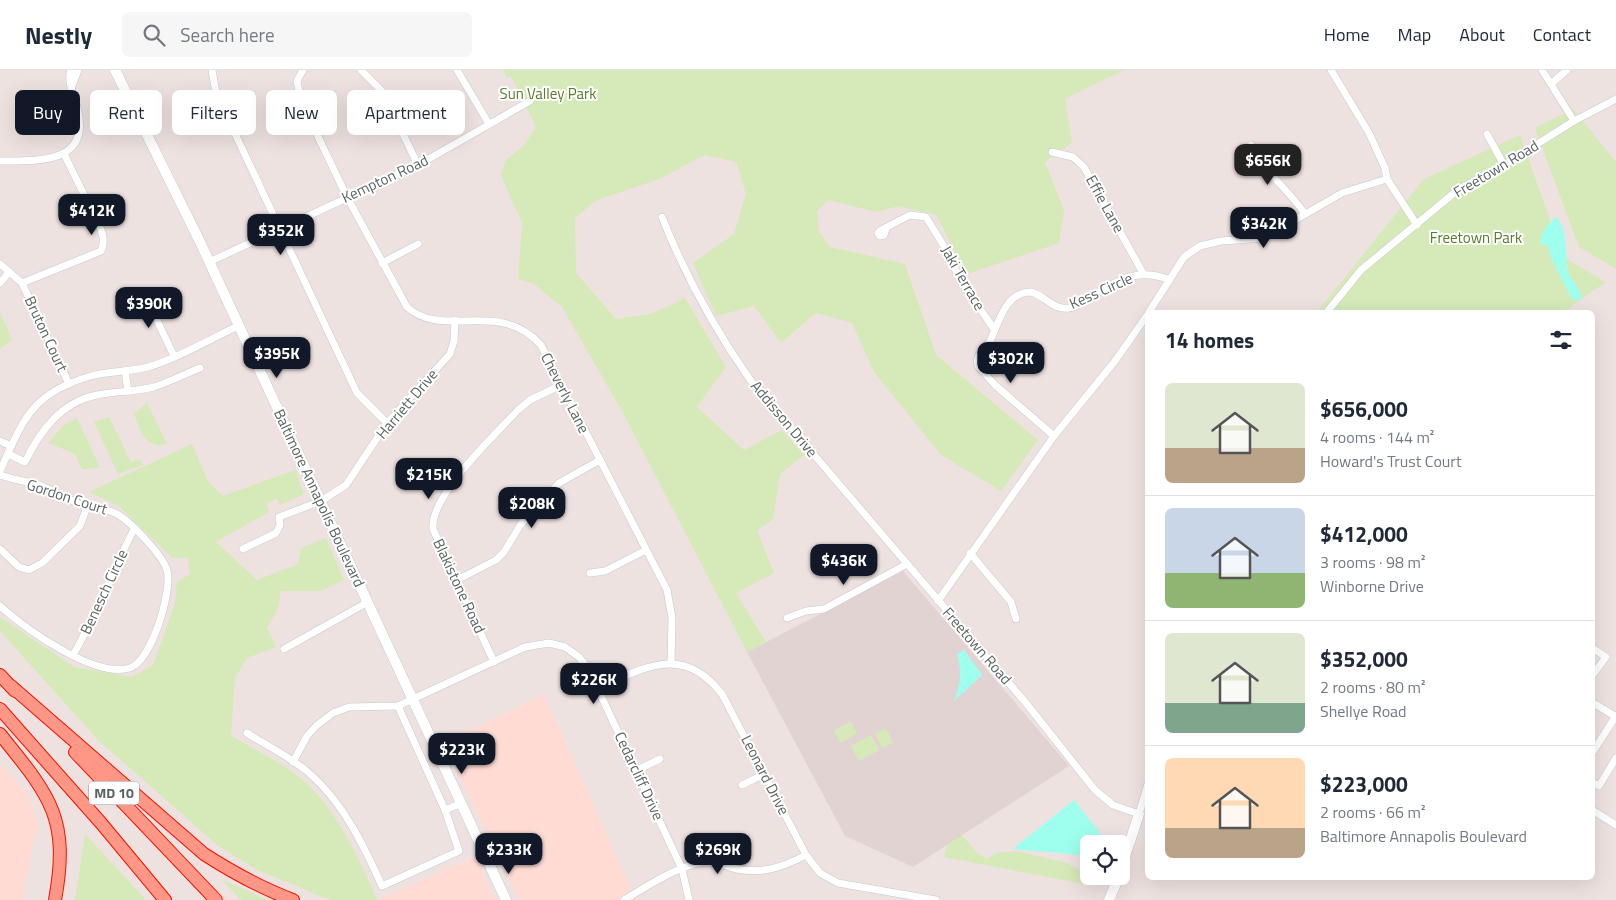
<!DOCTYPE html>
<meta charset="utf-8">
<style>
body{margin:0;font-family:"Titillium Web",sans-serif;background:#f6f6f7;color:#1f2937;height:100vh;display:flex;flex-direction:column;font-size:19px;white-space:nowrap}
*{box-sizing:border-box;margin:0}
p{font-size:16px;color:#747a83}
.icon{flex:none;width:28px;height:28px;fill:none;stroke:currentColor;stroke-width:2;stroke-linecap:round;stroke-linejoin:round}
.map{position:relative;flex:1;overflow:hidden}
.sheet{position:absolute;left:1145px;top:240px;width:450px;height:570px;display:flex;flex-direction:column;background:#fff;border-radius:8px;box-shadow:0 5px 20px #0002}
.sheet>*{flex:none}
.top-card{position:absolute;left:15px;top:20px;width:475px;height:45px;display:flex;gap:10px}
.buttons{position:absolute;left:1080px;top:765px;display:grid;gap:10px}
.buttons a{display:grid;place-items:center;width:50px;height:50px;border-radius:8px;background:#fff;box-shadow:0 5px 20px #0002;font-size:25px}
.price{position:absolute;translate:-50% -42px;padding:0 11px;border-radius:10px;background:#111827;color:#fff;font-size:16px;line-height:32px;filter:drop-shadow(0 1px 2px #0008)}
.price::after{content:'';position:absolute;left:50%;top:30px;width:15px;height:11px;margin-left:-8px;background:inherit;clip-path:polygon(0 0,100% 0,50% 100%)}
.price.current{background:#222;color:#fff}
ul{padding:0;list-style:none}
li{display:flex;align-items:center;gap:15px;height:125px;padding:0 20px}
li+li{border-top:1px solid #e0e1e3}
li span{display:grid;place-items:center;flex:none;width:140px;height:100px;border-radius:8px;color:#555}
li>.icon{margin-inline-start:auto}
span .icon{width:60px;height:60px;fill:#fffc;stroke-width:1}
li b{font-size:21px}
h2{display:flex;justify-content:space-between;align-items:center;height:60px;padding:0 20px;font-size:21px}
.pill{padding:0 18px;border-radius:8px;background:#fff;box-shadow:0 5px 20px #0002;font-size:18px;line-height:45px}
.pill.current{background:#111827;color:#fff}
header{display:flex;align-items:center;gap:30px;box-sizing:border-box;height:70px;padding:0 25px;background:#fff;border-bottom:1px solid #e0e1e3}
header strong{font-size:24px}
nav{display:flex;gap:28px;margin-inline-start:auto;font-size:18px}
.search{width:350px;height:45px;background:#f6f6f7;display:flex;align-items:center;gap:12px;box-sizing:border-box;padding:0 18px;border-radius:8px;color:#747a83;font-size:19px}
.map>svg:first-child{display:block}
</style>
<header>
<strong>Nestly</strong>
<div class="search"><svg class="icon" aria-label="search" viewBox="0 0 24 24"><circle cx="10" cy="10" r="6"/><path d="M15 15l6 6"/></svg>Search here</div>
<nav><a>Home</a><a>Map</a><a>About</a><a>Contact</a></nav>
</header>
<div class="map">
<svg width="1616" height="830" viewBox="0 0 1616 830">
<rect width="100%" height="100%" fill="#eee2e0"/>
<!-- commercial -->
<g fill="#ffdbd4">
<polygon points="544,624 636,830 519,830 444,673"/>
<polygon points="0,694 27,723 38,752 22,830 0,830"/>
<polygon points="476,786 495,830 379,830"/>
</g>
<!-- education -->
<polygon fill="#e0d3d1" points="903,501 1069,696 913,797 845,766 747,582"/>
<!-- green -->
<g fill="#d6e9b9">
<polygon points="503,0 1124,0 1065,29 1072,73 1045,92 1064,140 1059,173 967,204 936,145 899,136 876,142 829,130 817,141 819,162 830,177 905,194 936,285 1038,370 1001,421 941,385 874,302 852,253 816,243 781,273 754,236 716,246 693,193 734,164 746,124 736,92 705,85 659,109 595,131 575,148 576,203 616,249 651,244 685,228 726,297 697,337 744,380 782,360 804,385 780,404 773,449 757,461 774,503 736,523 766,572 747,582 623,343 562,237 534,214 518,209 522,153 501,105 505,91 524,75 536,57 511,6 507,8"/>
<polygon points="1573,39 1616,92 1616,199 1579,177 1535,58"/>
<polygon points="1520,65 1563,187 1606,212 1563,242 1317,242 1424,109"/>
<polygon points="0,242 12,270 0,279"/>
<path d="M147,333L167,374C147,381 140,360 134,344Z"/>
<polygon points="109,347 131,392 139,389 143,395 118,404 94,352"/>
<polygon points="77,348 100,398 82,399 75,384 48,373 65,354"/>
<path d="M192,374L208,412L223,426L295,400L304,424L280,435L277,429L266,433L269,442L216,472L257,510L298,494L301,478L326,468L344,510L321,521H281L278,539L267,558L276,577L247,588L235,608L231,665C252,679 275,689 294,703C336,734 356,785 378,830H330L257,800L217,775L98,670L0,561V547L74,597L131,607L153,595L175,533L177,512L190,504L188,488H172L119,436L89,422Z"/>
<polygon points="851,651 857,664 840,673 834,660"/>
<polygon points="886,658 893,673 882,678 875,664"/>
<polygon points="871,665 879,680 859,691 851,676"/>
<polygon points="85,764 146,830 75,830"/>
<polygon points="962,765 977,783 987,789 997,783 1017,781 1067,793 1092,808 1089,815 944,787 948,774"/>
<polygon points="221,809 268,830 241,830"/>
</g>
<!-- water -->
<g fill="#9fffee">
<path d="M1557,147C1568,161 1565,182 1567,198C1568,210 1585,220 1580,231L1572,229L1550,186L1549,177L1540,173C1540,164 1549,151 1557,147Z"/>
<path d="M964,580L982,605L954,631C961,613 962,602 957,584Z"/>
<polygon points="1074,730 1100,763 1104,772 1089,774 1089,786 1013,779"/>
</g>
<g fill="none" stroke-linecap="round" stroke-linejoin="round">
<!-- street casing -->
<g stroke="#c2cacb" stroke-width="8">
<g id="street">
<polyline points="212,0 216,23 357,323 387,353"/>
<path d="M303,0L297,11L301,31L347,127L407,237C444,270 498,228 541,275L667,520L672,548L671,593"/>
<polyline points="361,0 382,21 418,95"/>
<polyline points="457,0 489,54"/>
<polyline points="1331,0 1369,63 1385,98 1387,109 1417,155"/>
<polyline points="1542,0 1574,51"/>
<polyline points="1552,13 1567,0"/>
<polyline points="72,16 78,0"/>
<polyline points="1487,64 1504,95"/>
<path d="M1251,75C1264,102 1289,120 1305,144"/>
<polyline points="1052,82 1073,87 1084,97 1143,203"/>
<path d="M0,91C38,91 92,94 77,38C74,26 67,11 71,0"/>
<path d="M662,147C685,205 715,260 751,311L1026,633L1095,720L1113,735L1139,744L1148,714"/>
<polyline points="886,159 884,165 880,166 878,163 881,160 910,145 926,147 945,178 961,211 994,259"/>
<polyline points="209,192 418,95 530,31"/>
<polyline points="382,193 418,174"/>
<polyline points="0,194 22,213 69,314"/>
<polyline points="0,213 9,202"/>
<path d="M22,213L101,181C105,172 103,165 100,157L64,84"/>
<polyline points="144,223 174,286"/>
<polyline points="1149,242 1184,187 1200,176 1221,171 1264,168 1342,123 1387,109"/>
<polyline points="1327,242 1361,200 1459,119 1504,95 1574,51 1616,29"/>
<polyline points="125,301 128,321"/>
<path d="M1054,366L995,315L978,296C974,284 987,279 991,269C999,251 1006,222 1031,222C1046,226 1052,240 1069,238C1077,237 1084,231 1090,227C1118,210 1137,197 1170,210"/>
<polyline points="0,371 11,376"/>
<path d="M8,384L25,392C40,361 61,332 97,325C116,321 135,322 154,317C169,312 185,304 200,298"/>
<path d="M0,401C23,350 31,323 91,306C109,301 129,302 148,297C177,289 210,269 238,256"/>
<path d="M0,405C12,409 24,411 36,414C53,419 68,430 85,436C96,439 106,438 117,444C131,452 163,486 167,500C173,520 151,592 130,598C95,609 26,559 0,536"/>
<polyline points="0,479 19,497 29,500 42,493 80,456 87,437"/>
<polyline points="243,479 276,463 280,455 279,447 321,431 346,415 387,353 450,284 454,271 455,250"/>
<polyline points="970,483 1011,532 1016,549"/>
<polyline points="590,503 605,501 646,480"/>
<polyline points="457,510 496,490 504,482 521,454 559,413 600,390"/>
<polyline points="938,531 1054,366 1115,291 1148,244"/>
<polyline points="787,548 806,541 824,539 907,494"/>
<polyline points="1592,578 1606,587 1592,606"/>
<polyline points="284,579 368,532"/>
<path d="M73,585C97,544 112,502 134,459"/>
<path d="M494,592L433,459C430,425 495,365 518,340L530,330L561,315"/>
<path d="M598,618C646,597 683,574 722,624L806,785L820,803L838,813L936,830"/>
<polyline points="1592,632 1616,647"/>
<path d="M247,663C267,676 291,687 309,703C343,732 364,776 382,816L459,781L445,740L398,636"/>
<polyline points="1592,683 1616,646"/>
<polyline points="293,692 307,666 317,655 333,643 349,637 398,636 525,577 549,573 565,577 579,587 589,600 682,799 689,830"/>
<polyline points="637,700 660,689"/>
<polyline points="1592,712 1599,716 1616,688"/>
<polyline points="742,715 765,704"/>
<polyline points="445,740 462,733"/>
<polyline points="1592,740 1616,755"/>
<path d="M624,830C645,817 682,793 707,792C718,792 727,797 737,799C763,804 783,797 806,785"/>
</g>
</g>
<!-- secondary casing -->
<g stroke="#c2cdcd" stroke-width="11">
<g id="secondary">
<polyline points="115,0 201,174 506,830"/>
<polyline points="1121,799 1139,744"/>
<polyline points="1109,830 1119,806"/>
</g>
</g>
<!-- highway casing -->
<g stroke="#ee1200" stroke-width="14">
<g id="highway">
<polyline points="0,605 15,621"/>
<path d="M11,616L204,784C232,802 261,818 293,830"/>
<polyline points="0,639 101,753 165,830"/>
<path d="M0,664C50,726 70,748 55,830"/>
<polyline points="75,682 216,830"/>
</g>
</g>
<!-- street -->
<use href="#street" stroke="#fff" stroke-width="7"/>
<!-- secondary -->
<use href="#secondary" stroke="#fff" stroke-width="10"/>
<!-- highway -->
<use href="#highway" stroke="#ff9686" stroke-width="12"/>
</g>
<g text-anchor="middle" stroke-width="4" stroke-linejoin="round" paint-order="stroke">
<!-- shield labels -->
<rect fill="#fff" stroke="#8b9291" stroke-width="1" x="89" y="711.5" width="50" height="23" rx="4"/>
<g font-size="14" font-weight="bold" fill="#596362">
<text x="114" y="728">MD 10</text>
</g>
<!-- park labels -->
<g font-size="15" fill="#587b29" stroke="#fff">
<text x="548" y="29">Sun Valley Park</text>
<text x="1476" y="173">Freetown Park</text>
</g>
<!-- street labels -->
<g font-size="15" fill="#596362" stroke="#fff">
<text transform="translate(1496 99) rotate(-31)" y="5">Freetown Road</text>
<text transform="translate(385 109) rotate(-25)" y="5">Kempton Road</text>
<text transform="translate(1105 134) rotate(61)" y="5">Effie Lane</text>
<text transform="translate(963 208) rotate(60)" y="5">Jaki Terrace</text>
<text transform="translate(1101 221) rotate(-24)" y="5">Kess Circle</text>
<text transform="translate(46 264) rotate(65)" y="5">Bruton Court</text>
<text transform="translate(565 323) rotate(63)" y="5">Cheverly Lane</text>
<text transform="translate(407 334) rotate(-50)" y="5">Harriett Drive</text>
<text transform="translate(784 349) rotate(50)" y="5">Addisson Drive</text>
<text transform="translate(67 427) rotate(18)" y="5">Gordon Court</text>
<text transform="translate(319 428) rotate(65)" y="5">Baltimore Annapolis Boulevard</text>
<text transform="translate(459 516) rotate(65)" y="5">Blakistone Road</text>
<text transform="translate(104 522) rotate(-65)" y="5">Benesch Circle</text>
<text transform="translate(977 576) rotate(49)" y="5">Freetown Road</text>
<text transform="translate(765 705) rotate(63)" y="5">Leonard Drive</text>
<text transform="translate(639 706) rotate(65)" y="5">Cedarcliff Drive</text>
</g>
</g>
</svg>
<div class="buttons">
<a><svg class="icon" aria-label="locate" viewBox="0 0 24 24"><circle cx="12" cy="12" r="6"/><path d="M12 2v4M12 18v4M2 12h4M18 12h4"/></svg></a>
</div>
<b class="price current" style="left:1268px;top:116px">$656K</b>
<b class="price" style="left:92px;top:166px">$412K</b>
<b class="price" style="left:1264px;top:179px">$342K</b>
<b class="price" style="left:281px;top:186px">$352K</b>
<b class="price" style="left:149px;top:259px">$390K</b>
<b class="price" style="left:277px;top:309px">$395K</b>
<b class="price" style="left:1011px;top:314px">$302K</b>
<b class="price" style="left:429px;top:430px">$215K</b>
<b class="price" style="left:532px;top:459px">$208K</b>
<b class="price" style="left:844px;top:516px">$436K</b>
<b class="price" style="left:594px;top:635px">$226K</b>
<b class="price" style="left:462px;top:705px">$223K</b>
<b class="price" style="left:509px;top:805px">$233K</b>
<b class="price" style="left:718px;top:805px">$269K</b>
<div class="top-card">
<a class="pill current">Buy</a>
<a class="pill">Rent</a>
<a class="pill">Filters</a>
<a class="pill">New</a>
<a class="pill">Apartment</a>
</div>
<section class="sheet">
<h2>14 homes<svg class="icon" aria-label="filters" viewBox="0 0 24 24"><path d="M4 7h16M4 17h16"/><circle cx="9" cy="7" r="2"/><circle cx="15" cy="17" r="2"/></svg></h2>
<ul>
<li><span style="background:linear-gradient(#dfe7d0 65%,#b9a48a 0)"><svg class="icon" aria-label="home" viewBox="0 0 24 24"><path d="M3 11l9-7 9 7M6 9v11h12V9"/></svg></span><div><b>$656,000</b><p>4 rooms · 144 m²</p><p>Howard's Trust Court</p></div></li>
<li><span style="background:linear-gradient(#c9d6e8 65%,#8fb573 0)"><svg class="icon" aria-label="home" viewBox="0 0 24 24"><path d="M3 11l9-7 9 7M6 9v11h12V9"/></svg></span><div><b>$412,000</b><p>3 rooms · 98 m²</p><p>Winborne Drive</p></div></li>
<li><span style="background:linear-gradient(#dfe7d0 70%,#7fa58c 0)"><svg class="icon" aria-label="home" viewBox="0 0 24 24"><path d="M3 11l9-7 9 7M6 9v11h12V9"/></svg></span><div><b>$352,000</b><p>2 rooms · 80 m²</p><p>Shellye Road</p></div></li>
<li><span style="background:linear-gradient(#ffd9b3 70%,#b9a48a 0)"><svg class="icon" aria-label="home" viewBox="0 0 24 24"><path d="M3 11l9-7 9 7M6 9v11h12V9"/></svg></span><div><b>$223,000</b><p>2 rooms · 66 m²</p><p>Baltimore Annapolis Boulevard</p></div></li>
</ul>
</section>
</div>
